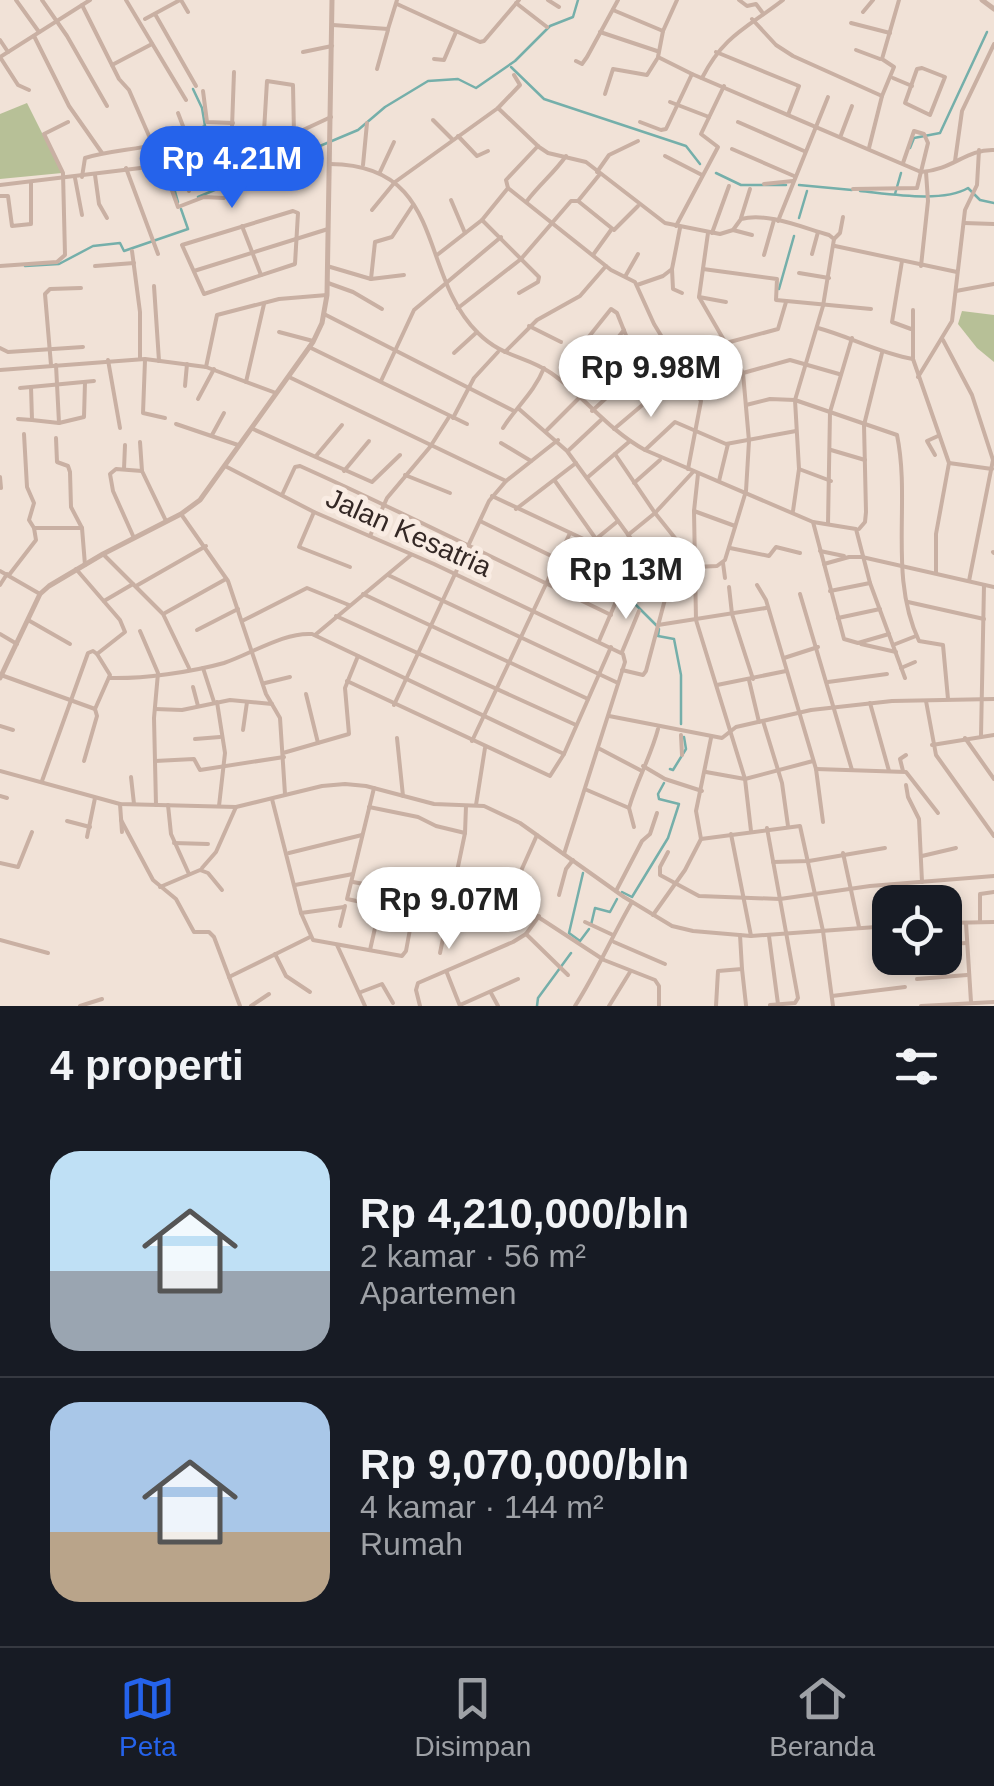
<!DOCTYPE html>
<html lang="id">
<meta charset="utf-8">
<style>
body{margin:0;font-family:Helvetica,sans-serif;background:#242831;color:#f1f3f6;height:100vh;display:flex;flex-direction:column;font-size:38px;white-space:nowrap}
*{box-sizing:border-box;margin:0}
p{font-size:32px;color:#9ea1a6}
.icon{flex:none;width:55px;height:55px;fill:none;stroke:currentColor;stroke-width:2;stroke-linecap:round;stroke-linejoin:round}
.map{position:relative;height:1006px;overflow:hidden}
.panel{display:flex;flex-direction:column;background:#171b24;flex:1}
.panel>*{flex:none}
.fabs{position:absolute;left:872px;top:885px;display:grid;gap:20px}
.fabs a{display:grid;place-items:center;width:90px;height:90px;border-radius:20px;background:#171b24;box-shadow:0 5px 15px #0003;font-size:50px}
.price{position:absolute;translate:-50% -85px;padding:0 22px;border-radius:35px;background:#fff;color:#222;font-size:32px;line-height:65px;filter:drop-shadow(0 2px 5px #0008)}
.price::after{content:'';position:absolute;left:50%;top:60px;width:30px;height:22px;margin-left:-15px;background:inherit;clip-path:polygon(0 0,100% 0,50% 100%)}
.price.current{background:#2563eb;color:#fff}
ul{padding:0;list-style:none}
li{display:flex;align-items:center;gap:30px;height:250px;padding:0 50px}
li+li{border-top:2px solid #363941}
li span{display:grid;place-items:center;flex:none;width:280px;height:200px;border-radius:30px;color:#555}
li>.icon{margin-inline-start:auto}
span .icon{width:120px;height:120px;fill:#fffc;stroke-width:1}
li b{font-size:42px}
h2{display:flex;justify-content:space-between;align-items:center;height:120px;padding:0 50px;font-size:42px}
.tab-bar{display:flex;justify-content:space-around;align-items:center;height:140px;border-top:2px solid #363941;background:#171b24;font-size:28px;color:#9ea1a6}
.tab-bar a{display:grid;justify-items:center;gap:5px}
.tab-bar .current{color:#2563eb}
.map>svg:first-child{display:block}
</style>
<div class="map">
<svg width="994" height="1006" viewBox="0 0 994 1006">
<rect width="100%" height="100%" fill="#f1e2d7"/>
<!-- green -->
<g fill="#b7c097">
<polygon points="27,103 62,173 0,179 0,114"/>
<polygon points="962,311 994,315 994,362 977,348 958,324"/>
</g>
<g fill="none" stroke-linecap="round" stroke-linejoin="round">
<!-- stream -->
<g stroke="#75afaa" stroke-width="2.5">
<polyline points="511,67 544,99 686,146 700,164"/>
<polyline points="187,134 205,126 202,108 193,89"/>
<polyline points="170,142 162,146 178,202"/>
<polyline points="910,148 914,138 940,133 987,32"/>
<polyline points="716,173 741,185 786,185"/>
<polyline points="799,185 852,190"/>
<path d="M860,191C890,194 943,203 968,188L980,200L994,203"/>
<polyline points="895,194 901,173"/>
<polyline points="198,197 358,130 385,107 428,81 458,79 476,88 515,61 550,26 573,17 578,0"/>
<polyline points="799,218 807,191"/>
<polyline points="25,266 59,264 93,246 120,243 124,251 188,229 181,209"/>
<polyline points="779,289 794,236"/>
<polyline points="593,549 605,560"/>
<polyline points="611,566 620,585"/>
<polyline points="624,593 657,626"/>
<polyline points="659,629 658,636 674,639 681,675 681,724"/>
<polyline points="670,769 673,770 686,749 684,737"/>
<polyline points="583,873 569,933 580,941 589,929"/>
<polyline points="622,892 632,897 668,838 679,804 659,799 658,794 664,783"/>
<polyline points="591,925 595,908 610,912 617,899"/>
<polyline points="537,1006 538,998 571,953"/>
</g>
<!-- minor -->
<g stroke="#c9b0a3" stroke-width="4">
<polyline points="16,0 39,32"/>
<polyline points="42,0 67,36 107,106"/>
<polyline points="126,0 186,100"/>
<polyline points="181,0 188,12"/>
<polyline points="548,0 559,7"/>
<path d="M677,0L663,31L658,57L692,74L921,172C953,170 966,149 994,150"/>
<polyline points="739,0 747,6 756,4 762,12"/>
<polyline points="516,3 547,27"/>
<polyline points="397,4 480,42 484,41 519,0"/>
<polyline points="82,5 119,79 129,90 153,145"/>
<polyline points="613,10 663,31"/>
<polyline points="863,12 873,0"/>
<polyline points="155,14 196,86"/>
<polyline points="145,19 180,0"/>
<polyline points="752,19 776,45 793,56 882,96 894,67 882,59 899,0"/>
<polyline points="851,23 890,33"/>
<polyline points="333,25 388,29 397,0"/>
<polyline points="600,32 657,51"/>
<polyline points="34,36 69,106 102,153"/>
<polyline points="0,40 8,52"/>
<polyline points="856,50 880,59"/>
<polyline points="303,52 332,46"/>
<polyline points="716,52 799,86 788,115"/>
<polyline points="434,59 444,60 456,32"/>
<polyline points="576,61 582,64 587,57 618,0"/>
<polyline points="112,65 152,44"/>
<polygon points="922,68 945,77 930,115 905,103 917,69"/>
<polyline points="377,69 388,30"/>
<path d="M702,78C724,35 747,28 783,0"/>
<polyline points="893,78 912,86"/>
<polyline points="29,90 18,85 0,57 90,0"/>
<polyline points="203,91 207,122 233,123"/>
<polyline points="605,94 613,69 647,75 657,59"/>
<polyline points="670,102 709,117"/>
<path d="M498,108L539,147L548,153L586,162L665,223L720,234L733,230L741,219C768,212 803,228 829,235L834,239L823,306L795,400L799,469L793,511"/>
<polyline points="433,120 452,139"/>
<polyline points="640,122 661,130 666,129 692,74"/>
<polyline points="738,122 804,151"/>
<polyline points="841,135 852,106"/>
<polyline points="458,136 477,156 488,151"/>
<polyline points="263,148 267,81 293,85 294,135"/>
<polyline points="869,148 882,96"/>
<polyline points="732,149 794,176"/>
<polyline points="231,155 234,72"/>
<polyline points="665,156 702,175"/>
<polyline points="955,161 962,111 994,44"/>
<polyline points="181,162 189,191"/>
<polyline points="190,162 217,170 331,117"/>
<polyline points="162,163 178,207 204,197 224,198"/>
<path d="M330,164C447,165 417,273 478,333C503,358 525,355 551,373C584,396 608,430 645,450L813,522L856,529L870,583L905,678"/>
<polyline points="363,165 367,123"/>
<polyline points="126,168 158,254"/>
<polyline points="380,172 394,142"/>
<polyline points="597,172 609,155 638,141"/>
<polyline points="95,175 99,204 107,218"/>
<path d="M82,177L85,158C118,148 155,150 186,134L178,113"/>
<polyline points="75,178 82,215"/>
<polyline points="764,184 793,181"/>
<polyline points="0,185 190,162 221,154 237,160"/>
<polyline points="508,188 611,270 635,282 654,324 701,401 688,469"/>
<polyline points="853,189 917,188 928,143 924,134 914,131 903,163"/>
<polyline points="0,196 8,196 12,226 31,224 31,182"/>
<polyline points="451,200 465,233"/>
<path d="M527,201C540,184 554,173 566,156"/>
<polyline points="578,201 614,230 638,206"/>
<polyline points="578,201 600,174"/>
<polyline points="372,210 395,182 498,108 520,85 514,75"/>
<polygon points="293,211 298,213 295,264 204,294 182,245"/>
<polyline points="741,218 750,189"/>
<polyline points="482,220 539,277 538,282 519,293"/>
<polyline points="778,221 828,97"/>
<polyline points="964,223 994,224"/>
<polyline points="242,226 261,275"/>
<polyline points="676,226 718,147 701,134 724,86"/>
<polyline points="733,230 752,235"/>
<polyline points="712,233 729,186"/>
<polyline points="834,239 840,233 843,217"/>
<polyline points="835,246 957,272"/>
<polyline points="132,251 140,312 140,359"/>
<polyline points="812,254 818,232"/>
<polyline points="437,255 482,220 508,188 506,180 538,146"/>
<polyline points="593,255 611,230"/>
<polyline points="764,255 774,220"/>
<polyline points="902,261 892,322 911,329"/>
<polyline points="0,266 57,262 65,255 63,173 44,134 68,122"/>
<polyline points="95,266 134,263"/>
<polyline points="327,266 371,279 404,275"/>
<polyline points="921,266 928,201 926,172"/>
<polyline points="672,269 673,289 682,293"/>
<polyline points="703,269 777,279 776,300 871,309"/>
<polyline points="194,271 328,229"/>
<polyline points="799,273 829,278"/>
<polyline points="626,275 638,254"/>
<polyline points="371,279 375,242 392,237 413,205"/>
<polyline points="328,283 353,292 382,309"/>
<polyline points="637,285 663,276 672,269 680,228"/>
<polyline points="154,286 159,361"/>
<polyline points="956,291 994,284"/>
<polyline points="699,297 726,302"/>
<polyline points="458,308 521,259 571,201 578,201"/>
<polyline points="913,310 913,359 949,463 936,534 936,573"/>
<polyline points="324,314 514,411"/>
<polyline points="529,326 561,342"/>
<path d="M818,328C851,337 879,353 913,359"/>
<polyline points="279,332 313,341"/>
<polyline points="943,340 972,395 993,460 969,581"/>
<polyline points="726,343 778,329 786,302"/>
<polyline points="309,347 467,424"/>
<polyline points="0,348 8,352 83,347"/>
<polyline points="505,352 537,320 580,296 606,266"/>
<polyline points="454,353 477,332"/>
<polyline points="108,360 120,428"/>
<polyline points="145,360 143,413 165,418"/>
<polyline points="51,365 45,294 50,289 81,288"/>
<polyline points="56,365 59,423"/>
<polyline points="206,367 217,315 279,299 327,295"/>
<polyline points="0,370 145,359 206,367 276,393"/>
<polyline points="687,372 735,357"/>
<polyline points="743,373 790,360 839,374"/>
<polyline points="587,376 624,330"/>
<polyline points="289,377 506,481"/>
<polyline points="918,377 952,321 965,210 977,185 979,150"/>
<polyline points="381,381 414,310 501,237"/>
<polyline points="246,382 264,304"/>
<polyline points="618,385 634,359"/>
<polyline points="185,386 187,364"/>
<polyline points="31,387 32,420 59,423 84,417 85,382"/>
<polyline points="20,388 94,381"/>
<polyline points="609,396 571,359 611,309 617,313 639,368 658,391"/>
<polyline points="198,399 214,369"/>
<path d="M746,405L770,399L795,400L897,435C911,503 888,575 919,641L943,645L948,699"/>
<polyline points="519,409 567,451 651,566 649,571 621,590 599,641"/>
<polyline points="592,411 639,368"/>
<polyline points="453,418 474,378 498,352"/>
<polyline points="18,419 32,420"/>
<polyline points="176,424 238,445"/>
<path d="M503,428C516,407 534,393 544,368"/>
<polyline points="253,429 372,482 400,455"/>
<polyline points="614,429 666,385"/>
<polyline points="547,430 579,398"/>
<polyline points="24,434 27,487 34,503 29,520 34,528"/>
<polyline points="212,435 224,413"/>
<polyline points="56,438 57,462 68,466 70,472 71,507 82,528 85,565"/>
<polyline points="140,442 142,471 166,521"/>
<polyline points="501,443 531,461"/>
<polyline points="569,450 602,419"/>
<polyline points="645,450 675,422 726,444 796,431"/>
<polyline points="831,450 865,460"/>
<polyline points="615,454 655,513 695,563"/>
<polyline points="935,455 927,441 938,436"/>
<polyline points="316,456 342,425"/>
<polyline points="949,463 992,469"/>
<polyline points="225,466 314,512 434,564 623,654 625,662 564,854"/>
<polyline points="124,469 125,445"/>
<polyline points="799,469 831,481"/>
<polyline points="344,471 369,441"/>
<polyline points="698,474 694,511 696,620 745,779 751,831"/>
<polyline points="405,475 450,493"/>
<polyline points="0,477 1,488"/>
<polyline points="588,477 630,441"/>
<polyline points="555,481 596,539 592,543 628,583"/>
<polyline points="719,481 728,444"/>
<polyline points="634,483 660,460"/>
<path d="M282,495L295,467L300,466C405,513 507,565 611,615"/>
<polyline points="492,496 592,543 579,569"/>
<polyline points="516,509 576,463"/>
<polyline points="694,511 735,526"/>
<polyline points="314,512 299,547 350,567"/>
<polyline points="181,514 228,581 266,694 280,718 285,794"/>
<polyline points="480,521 621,590"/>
<polyline points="813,522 844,639 858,643 889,634"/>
<polyline points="828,524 830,412 852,338"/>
<polyline points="859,529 865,522 866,512 864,425 882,353"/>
<polyline points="628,535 655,513 693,472"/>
<polyline points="370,536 387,498 430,447 449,417"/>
<polyline points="134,538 113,491 110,474 116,469 142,471"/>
<polyline points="596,539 618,521"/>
<polyline points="730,548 769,556 776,547 800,553"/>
<polyline points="820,551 844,556"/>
<polyline points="993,552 994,553"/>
<polyline points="103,554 163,614 189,668"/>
<polyline points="723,563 725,578"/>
<polyline points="824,564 849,557 862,557 994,587"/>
<polyline points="695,567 717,566 725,560 746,491 749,441 743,373 699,297 708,233"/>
<polyline points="0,571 40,594"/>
<polyline points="9,575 36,540 34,528 82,528"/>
<polyline points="388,575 618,683"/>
<polyline points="0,585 7,574"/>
<polyline points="757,585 766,600 816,769 823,822"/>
<polyline points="136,586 206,546"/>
<polyline points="729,587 732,614 753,679"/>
<polyline points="830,591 870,583"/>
<polyline points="363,594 588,699"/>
<polyline points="800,594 852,770"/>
<polyline points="104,601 133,584"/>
<polyline points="908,602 984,619"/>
<polyline points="165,613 226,579"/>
<polyline points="336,616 576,725"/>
<polyline points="838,618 880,609"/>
<polyline points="28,620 70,644"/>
<polyline points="242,621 307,588 349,605"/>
<polyline points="658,625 766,608"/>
<polyline points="197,630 238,609"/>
<polyline points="140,631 158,673 154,718 156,805"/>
<polyline points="0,634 17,644"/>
<polyline points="315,635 411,555"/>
<polyline points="861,644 896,652"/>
<polyline points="893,645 916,636"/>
<polyline points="622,652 639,611"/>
<polyline points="784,658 818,647"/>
<polyline points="203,668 214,702"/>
<polyline points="901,668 915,662"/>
<polyline points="622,670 643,675 646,671 668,588"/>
<polyline points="1,675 95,709"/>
<path d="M109,678C143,679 192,672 224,663C251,654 284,632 312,634L564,754"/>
<polyline points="749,680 759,722"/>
<polyline points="347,681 550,776 564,754 611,647"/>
<polyline points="828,682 887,674"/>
<polyline points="265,683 290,677"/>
<polyline points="717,685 786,671"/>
<polyline points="193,687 198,706"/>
<polyline points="306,694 318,743"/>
<polyline points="926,701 936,755 994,836"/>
<polyline points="217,702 225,753 219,806"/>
<polyline points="870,703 889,771"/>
<polyline points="394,705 489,501 506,481 558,440"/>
<polyline points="155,709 182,710 230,700 272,704"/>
<polyline points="609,716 722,738 736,727 811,710 892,701 994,699"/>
<polyline points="763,721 782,783 788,826"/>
<polyline points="0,726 13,730"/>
<polyline points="243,730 247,702"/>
<polyline points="681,735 682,755"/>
<polyline points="981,736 984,585"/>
<polyline points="397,738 403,796"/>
<polyline points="965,738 994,779"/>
<polyline points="195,739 220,737"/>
<polyline points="472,741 570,533"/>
<polyline points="932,745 994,735"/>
<polyline points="600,749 640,770"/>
<polyline points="283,753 349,734 345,688 358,656"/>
<polyline points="84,761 97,716 95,709 110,675 97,654"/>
<polyline points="155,761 194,759 200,770 284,757"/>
<polyline points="643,766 665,779 702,791"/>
<polyline points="816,769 906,772 938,813"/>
<polyline points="0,771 120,804 236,807 322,786 345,784 366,786 434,804 484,806 520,823 624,897 672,926 693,931 751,936 890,926"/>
<polyline points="903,771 900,759 906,755"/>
<polyline points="706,772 745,779 813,761"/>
<polyline points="131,777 134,804"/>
<polyline points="42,781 88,653 93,651 97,654 125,632 120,620 76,569"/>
<polyline points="906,785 908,797 919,819 922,882"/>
<polyline points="374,788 347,899 447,920"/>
<polyline points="587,790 629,808 634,827"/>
<polyline points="0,796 7,798"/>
<polyline points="272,799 301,913 313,940 402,956 406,951 413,913"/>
<polyline points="120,804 122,832"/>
<polyline points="168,805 171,834 189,874"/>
<polyline points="476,805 485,748"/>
<polyline points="369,807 418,817 436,826 465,833"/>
<path d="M629,808C637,780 651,756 658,729"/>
<polyline points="121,820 153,880 176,899 194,932 209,932 214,937 240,1006"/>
<polyline points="67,821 90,827"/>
<polyline points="767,828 798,998 795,1003 770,1005"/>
<polyline points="731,834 751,936"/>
<polyline points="537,835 509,898 604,960 655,980 659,986 659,1006"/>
<polyline points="87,837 95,798"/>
<polyline points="701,839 696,811 711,738"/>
<polyline points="174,843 208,844"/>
<polyline points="668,852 660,867 660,875 699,896 780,899 870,886 994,876"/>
<polyline points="289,853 362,835"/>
<polyline points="843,853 859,927"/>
<polyline points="922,856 956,848"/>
<polyline points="773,862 809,861 885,848"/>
<polyline points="0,863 18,867 32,832"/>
<polyline points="202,868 216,852 236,807"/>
<polyline points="353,882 452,900"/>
<polyline points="295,885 353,874"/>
<polyline points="160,887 200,870 208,873 222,890"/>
<polyline points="478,887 509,898"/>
<polyline points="616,891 642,841 650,834 657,813"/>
<polyline points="559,895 566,869 573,860"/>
<polyline points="301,913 344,907"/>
<polyline points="653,915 685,870 701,839 800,826 823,931 833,1006"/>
<polyline points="487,920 506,897"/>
<polyline points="585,922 613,935"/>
<polyline points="980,922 980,894 994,892"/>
<polyline points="945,923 994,922"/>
<polyline points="966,923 971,1002"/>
<polyline points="340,926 345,906"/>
<polyline points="526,934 568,975"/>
<polyline points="769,936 778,1004"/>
<polyline points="0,940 48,953"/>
<polyline points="614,942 665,964"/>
<polyline points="945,944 967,943"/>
<polyline points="337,945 365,1006"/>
<polyline points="370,950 380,906"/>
<polyline points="440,953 465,833 466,806"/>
<polyline points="275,954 286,976 310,992"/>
<polyline points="742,969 746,1005"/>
<polyline points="447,973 460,1006"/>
<polyline points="229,977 310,937"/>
<polyline points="917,979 967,975"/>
<polyline points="361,992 382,984 393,1003"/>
<polyline points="491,993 498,1006"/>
<polyline points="832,996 905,987"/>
<polyline points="460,1005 518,979"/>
<polyline points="80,1006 102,999"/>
<polyline points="251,1006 269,994"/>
<polyline points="420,1006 416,990 418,983 513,942 526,934 539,916"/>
<path d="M575,1006C597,972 612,936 632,902"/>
<polyline points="609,1006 630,972"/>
<polyline points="716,1006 718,971 742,969 740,935"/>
<polyline points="921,1006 994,1002"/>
</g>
<!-- tertiary -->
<g stroke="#c9b0a3" stroke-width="5">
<polyline points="982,0 994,9"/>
<polyline points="0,678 40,594 49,586 103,554 181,514 200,500 313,342 322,323 327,295 332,0"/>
</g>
</g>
<g text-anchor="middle" stroke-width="10" stroke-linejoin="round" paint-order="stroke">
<!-- street labels -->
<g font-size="28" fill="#342825" stroke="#f9ece3">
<text transform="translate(409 532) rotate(24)" y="10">Jalan Kesatria</text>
</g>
</g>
</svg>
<div class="fabs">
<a><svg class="icon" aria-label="locate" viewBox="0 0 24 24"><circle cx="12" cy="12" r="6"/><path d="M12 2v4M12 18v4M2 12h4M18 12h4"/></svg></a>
</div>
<b class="price current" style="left:232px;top:211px">Rp 4.21M</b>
<b class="price" style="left:651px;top:420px">Rp 9.98M</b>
<b class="price" style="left:626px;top:622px">Rp 13M</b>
<b class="price" style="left:449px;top:952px">Rp 9.07M</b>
</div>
<section class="panel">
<h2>4 properti<svg class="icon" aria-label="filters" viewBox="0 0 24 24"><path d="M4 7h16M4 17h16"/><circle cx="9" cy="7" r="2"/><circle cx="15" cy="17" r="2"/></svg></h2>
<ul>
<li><span style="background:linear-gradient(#bfe0f5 60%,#9aa5b1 0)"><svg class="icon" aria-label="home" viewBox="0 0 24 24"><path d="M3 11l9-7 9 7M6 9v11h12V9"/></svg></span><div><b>Rp 4,210,000/bln</b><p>2 kamar · 56 m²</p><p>Apartemen</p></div></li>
<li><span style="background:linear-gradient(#a9c7e8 65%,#b9a48a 0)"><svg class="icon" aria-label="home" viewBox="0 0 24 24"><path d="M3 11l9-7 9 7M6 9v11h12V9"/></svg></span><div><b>Rp 9,070,000/bln</b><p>4 kamar · 144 m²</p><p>Rumah</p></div></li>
</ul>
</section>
<nav class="tab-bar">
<a class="current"><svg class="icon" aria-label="map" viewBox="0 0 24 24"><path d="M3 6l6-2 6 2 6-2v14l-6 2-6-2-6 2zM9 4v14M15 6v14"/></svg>Peta</a>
<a><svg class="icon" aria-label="saved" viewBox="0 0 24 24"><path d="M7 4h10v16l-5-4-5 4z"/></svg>Disimpan</a>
<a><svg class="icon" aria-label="home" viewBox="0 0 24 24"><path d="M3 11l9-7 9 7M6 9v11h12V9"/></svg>Beranda</a>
</nav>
